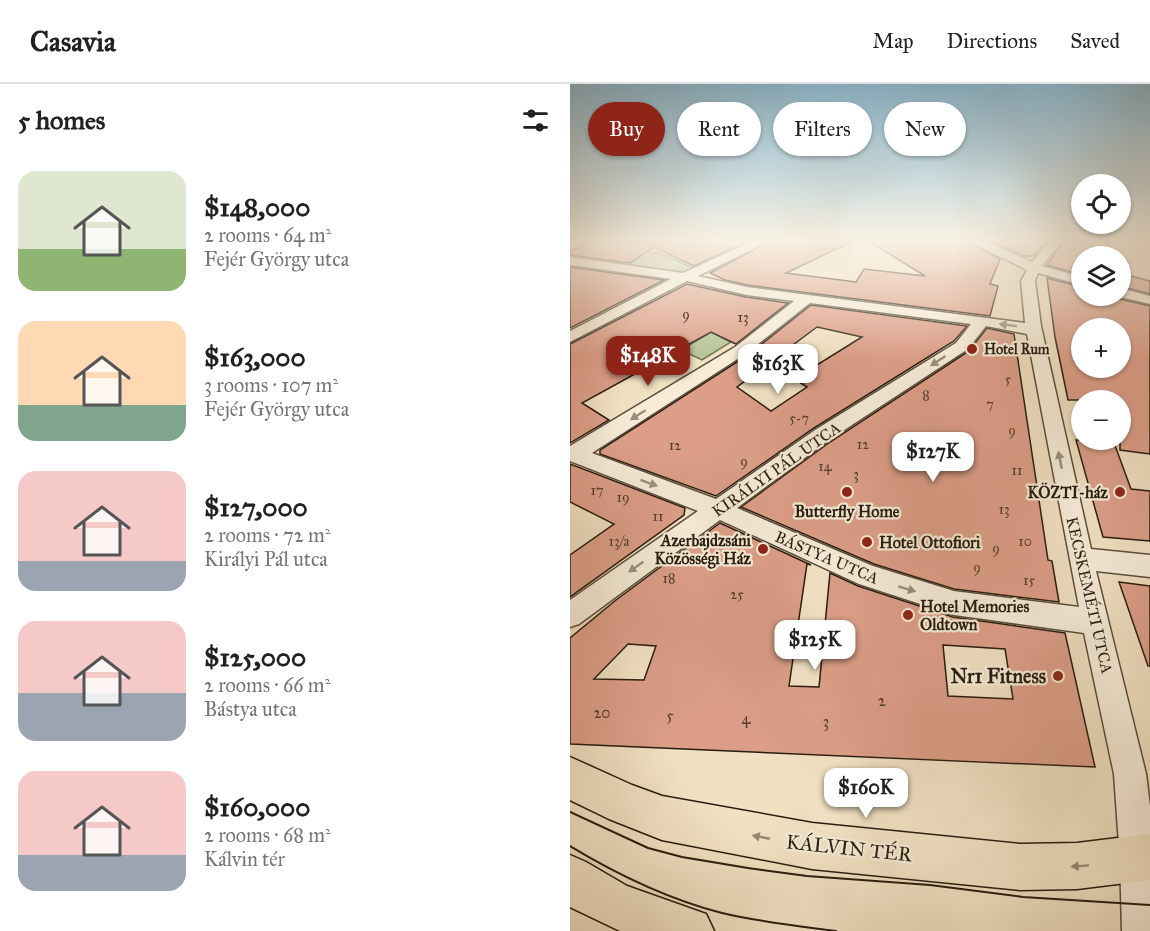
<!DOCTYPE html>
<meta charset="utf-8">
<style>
body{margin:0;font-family:"IM FELL Great Primer",serif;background:#f2f2f2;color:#202124;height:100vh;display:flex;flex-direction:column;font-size:22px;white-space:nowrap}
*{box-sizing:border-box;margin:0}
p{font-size:20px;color:#757577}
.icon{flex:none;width:33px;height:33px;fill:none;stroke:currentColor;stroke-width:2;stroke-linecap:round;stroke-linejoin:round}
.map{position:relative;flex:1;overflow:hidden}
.side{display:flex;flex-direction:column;background:#fff;width:570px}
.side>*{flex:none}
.banner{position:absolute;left:18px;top:18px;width:471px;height:54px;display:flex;gap:12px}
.buttons{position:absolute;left:501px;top:90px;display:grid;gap:12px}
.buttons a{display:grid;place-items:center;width:60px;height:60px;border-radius:50%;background:#fff;box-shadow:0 2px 4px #0004;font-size:30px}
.price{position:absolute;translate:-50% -51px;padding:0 14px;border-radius:12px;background:#fff;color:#222;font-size:20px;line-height:39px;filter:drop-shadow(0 2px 3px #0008)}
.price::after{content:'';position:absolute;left:50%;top:36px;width:18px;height:14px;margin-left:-9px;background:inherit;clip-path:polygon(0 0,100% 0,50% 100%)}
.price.current{background:#8f2418;color:#fff}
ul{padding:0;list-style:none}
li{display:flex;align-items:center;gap:18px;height:150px;padding:0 18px}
li span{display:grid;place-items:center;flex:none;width:168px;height:120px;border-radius:18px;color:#555}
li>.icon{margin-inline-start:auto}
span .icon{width:72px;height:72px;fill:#fffc;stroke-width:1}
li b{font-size:26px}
h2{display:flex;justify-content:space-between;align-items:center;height:72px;padding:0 18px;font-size:26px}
.pill{padding:0 21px;border-radius:27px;background:#fff;box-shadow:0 2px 4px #0004;font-size:21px;line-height:54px}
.pill.current{background:#8f2418;color:#fff}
header{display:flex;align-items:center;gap:36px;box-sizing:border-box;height:84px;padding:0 30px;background:#fff;border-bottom:2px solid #e0e0e0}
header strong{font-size:28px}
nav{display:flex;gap:33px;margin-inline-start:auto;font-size:21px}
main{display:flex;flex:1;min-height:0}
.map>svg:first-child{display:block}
</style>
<header>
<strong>Casavia</strong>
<nav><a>Map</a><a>Directions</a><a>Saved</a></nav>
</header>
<main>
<section class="side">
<h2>5 homes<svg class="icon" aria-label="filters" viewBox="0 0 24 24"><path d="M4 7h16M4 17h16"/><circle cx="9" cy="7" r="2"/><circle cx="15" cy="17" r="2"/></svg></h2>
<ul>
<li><span style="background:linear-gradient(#dfe7d0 65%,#8fb573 0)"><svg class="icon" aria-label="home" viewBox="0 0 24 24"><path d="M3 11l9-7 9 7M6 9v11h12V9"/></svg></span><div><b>$148,000</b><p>2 rooms · 64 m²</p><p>Fejér György utca</p></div></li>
<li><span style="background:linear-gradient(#ffd9b3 70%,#7fa58c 0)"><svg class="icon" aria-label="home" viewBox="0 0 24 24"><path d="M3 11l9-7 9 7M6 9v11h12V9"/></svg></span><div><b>$163,000</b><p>3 rooms · 107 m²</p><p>Fejér György utca</p></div></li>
<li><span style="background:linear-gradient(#f6c9c9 75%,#9aa5b1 0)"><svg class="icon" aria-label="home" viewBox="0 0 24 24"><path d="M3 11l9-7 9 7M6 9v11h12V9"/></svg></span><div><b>$127,000</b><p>2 rooms · 72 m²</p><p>Királyi Pál utca</p></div></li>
<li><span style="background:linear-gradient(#f6c9c9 60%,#9aa5b1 0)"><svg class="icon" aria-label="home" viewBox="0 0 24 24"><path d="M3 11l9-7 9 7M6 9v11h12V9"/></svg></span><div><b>$125,000</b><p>2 rooms · 66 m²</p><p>Bástya utca</p></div></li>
<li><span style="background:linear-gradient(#f6c9c9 70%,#9aa5b1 0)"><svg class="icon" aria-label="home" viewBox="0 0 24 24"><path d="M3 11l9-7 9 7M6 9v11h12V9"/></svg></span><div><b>$160,000</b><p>2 rooms · 68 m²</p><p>Kálvin tér</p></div></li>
</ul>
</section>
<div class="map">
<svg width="580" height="847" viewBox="0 0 580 847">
<rect width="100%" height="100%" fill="#f1e1c3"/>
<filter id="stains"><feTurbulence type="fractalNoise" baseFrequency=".00333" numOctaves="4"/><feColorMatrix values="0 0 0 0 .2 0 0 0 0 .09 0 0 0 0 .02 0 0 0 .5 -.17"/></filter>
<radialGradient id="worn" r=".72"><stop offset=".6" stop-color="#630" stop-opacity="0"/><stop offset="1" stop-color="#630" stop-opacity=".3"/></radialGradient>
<!-- green -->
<g fill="#b7c396" stroke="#6f7052" stroke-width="1.5">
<polygon points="76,167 83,170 88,168 121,183 129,182 110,190 57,182"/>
<polygon points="141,248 161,258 132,276 111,266"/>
</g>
<!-- building -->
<g fill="#dc9e88" stroke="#271c0f" stroke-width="1.5" fill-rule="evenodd">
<polygon points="23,156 180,156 124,182 84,163 60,179 0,171 0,168"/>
<polygon points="203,156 285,156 216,189 286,198 294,185 355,192 297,156 394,156 430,175 420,200 428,202 420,232 177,201 155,196 140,189"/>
<polygon points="417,156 478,156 464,172 455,172"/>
<polygon points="495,156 541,156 531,172 512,172 512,191 477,181"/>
<polygon points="0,183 94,196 0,244"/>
<polygon points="550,189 580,197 580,210 550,202"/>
<path d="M477,194L512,203V212H545L546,214L580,222V370L550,366V316H498L485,253ZM512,244H550V284H512Z"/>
<polygon points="117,200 176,213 218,219 166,260 141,248 12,319 39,336 0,359 0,260"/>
<path d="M241,221L397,242L384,257L244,344L146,412L30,370V366L178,271ZM247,243L292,253L239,286L211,270ZM200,279L237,303L201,327L167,303Z"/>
<polygon points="417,244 444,250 478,476 482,477 489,518 384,505 304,480 171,423 260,358 399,267"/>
<polygon points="506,356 543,356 561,405 580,407 580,457 533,453"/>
<polygon points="0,380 115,424 114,431 0,513 0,471 44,440 0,418"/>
<path d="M150,439L241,481L237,480L219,602L249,603L260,489L288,502L383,533L495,549L525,683L0,660V554L46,516ZM58,560L86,562L74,596L24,595ZM373,561L435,565L443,615L378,612Z"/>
<polygon points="549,498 580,502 580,582 578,582"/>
</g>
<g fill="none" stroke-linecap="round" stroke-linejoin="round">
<!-- minor casing -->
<g stroke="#5a4d3c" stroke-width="3">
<g id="minor">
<polygon points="5,156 21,156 0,166 0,158"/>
<path d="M185,156H201L128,192L177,203L455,239L451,197L457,186L396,156H412L462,178L481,156H493L472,182L512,193V201L468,189L465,197L471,242L521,465L580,471V493L526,487L576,690L580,722V847H552L550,775L544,690L514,549L384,531L289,500L150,436L9,540L0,543V516L128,427L0,377V362L165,263L224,217L177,211L117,197L0,258V247L101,195L0,181V173L113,189ZM240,219L401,240L386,259L245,346L146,415L22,369L177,269ZM416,242L457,250L509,523L384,507L303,482L167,424L259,356L398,265Z"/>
<polygon points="550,204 580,212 580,220 547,212 550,212"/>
</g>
</g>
<!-- major casing -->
<g stroke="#271c0f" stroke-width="3">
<g id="major">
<polygon points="0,673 62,701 92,712 242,739 450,760 507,759 580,750 580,796 507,805 450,806 242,785 92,756 39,735 0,716"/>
<polygon points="0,771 16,778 57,802 136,830 144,847 50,847 0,823"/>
</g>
</g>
<!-- minor -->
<use href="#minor" fill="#f6ecd8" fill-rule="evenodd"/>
<!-- major -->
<use href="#major" fill="#f1e1c3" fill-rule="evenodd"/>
<!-- tram -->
<g stroke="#271c0f" stroke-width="2">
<polyline points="0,728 78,764 112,773 178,784 237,792 360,801 453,813 580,821"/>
<path d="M0,762C48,791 98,815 152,829C189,838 228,842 266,847"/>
</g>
</g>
<!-- one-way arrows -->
<defs><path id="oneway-solid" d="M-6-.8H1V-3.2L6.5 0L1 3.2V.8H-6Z" transform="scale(1.5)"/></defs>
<g fill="#998e7e">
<use href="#oneway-solid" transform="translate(438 241) rotate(-173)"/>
<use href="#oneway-solid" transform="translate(368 277) rotate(147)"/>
<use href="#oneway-solid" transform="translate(68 331) rotate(148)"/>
<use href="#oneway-solid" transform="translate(490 376) rotate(-102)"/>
<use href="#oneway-solid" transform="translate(79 399) rotate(20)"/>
<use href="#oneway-solid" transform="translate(66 483) rotate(145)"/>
<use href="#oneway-solid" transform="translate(337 505) rotate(17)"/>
</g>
<g fill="#968872">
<use href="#oneway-solid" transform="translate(191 753) rotate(-169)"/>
<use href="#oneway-solid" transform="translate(510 782) rotate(176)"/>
</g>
<!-- sky -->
<linearGradient id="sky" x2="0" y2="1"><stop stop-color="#89b8d1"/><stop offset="0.57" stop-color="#f9f2e4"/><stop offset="1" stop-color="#f9f2e4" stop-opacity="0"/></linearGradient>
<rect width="580" height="274" fill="url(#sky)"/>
<!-- markers -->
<g fill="#8f2418" stroke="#f6ecd8" stroke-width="2">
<circle cx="402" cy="265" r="6"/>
<circle cx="277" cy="408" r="6"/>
<circle cx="550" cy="408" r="6"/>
<circle cx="297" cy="458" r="6"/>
<circle cx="193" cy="465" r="6"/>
<circle cx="338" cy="531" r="6"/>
<circle cx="488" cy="592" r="6"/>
</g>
<g text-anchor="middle" stroke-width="4.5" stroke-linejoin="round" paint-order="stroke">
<!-- number labels -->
<g font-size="14" fill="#543c2d">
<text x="116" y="235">9</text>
<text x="173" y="238">13</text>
<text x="438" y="300">5</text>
<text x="356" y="316">8</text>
<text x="420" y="325">7</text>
<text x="229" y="339">5-7</text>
<text x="442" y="351">9</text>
<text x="293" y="365">12</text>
<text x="105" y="366">12</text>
<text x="174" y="382">9</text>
<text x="255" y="387">14</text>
<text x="447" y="391">11</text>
<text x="286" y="395">3</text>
<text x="27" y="411">17</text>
<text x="53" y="418">19</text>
<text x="434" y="430">13</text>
<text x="88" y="437">11</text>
<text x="49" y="462">13/a</text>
<text x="455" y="462">10</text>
<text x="426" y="469">9</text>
<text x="407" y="488">9</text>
<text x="99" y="499">18</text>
<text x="459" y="501">15</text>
<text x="167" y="515">25</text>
</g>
<!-- far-poi labels -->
<g font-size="14" font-weight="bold" fill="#271c0f" stroke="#f6ecd8" text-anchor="start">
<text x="414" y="270">Hotel Rum</text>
</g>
<!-- street labels -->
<g font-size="16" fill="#271c0f" stroke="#f6ecd8">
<text transform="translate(206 385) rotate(-35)" y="6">KIRÁLYI PÁL UTCA</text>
<text transform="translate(257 473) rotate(23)" y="6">BÁSTYA UTCA</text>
<text transform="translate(520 511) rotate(77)" y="6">KECSKEMÉTI UTCA</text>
</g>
<!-- poi labels -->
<g font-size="16" font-weight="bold" fill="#271c0f" stroke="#f6ecd8" text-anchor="end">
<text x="538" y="414">KÖZTI-ház</text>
<text x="277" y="433" text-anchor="middle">Butterfly Home</text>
<text x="181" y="462">Azerbajdzsáni<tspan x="181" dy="18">Közösségi Ház</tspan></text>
<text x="309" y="464" text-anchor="start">Hotel Ottofiori</text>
<text x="350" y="528" text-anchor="start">Hotel Memories<tspan x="350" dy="18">Oldtown</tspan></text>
</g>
<!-- near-number labels -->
<g font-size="16" fill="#543c2d">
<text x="312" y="622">2</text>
<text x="32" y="634">20</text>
<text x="100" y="637">5</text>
<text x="176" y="640">4</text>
<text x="256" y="643">3</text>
</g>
<!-- near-poi labels -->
<g font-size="20" font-weight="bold" fill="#271c0f" stroke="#f6ecd8" text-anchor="end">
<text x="476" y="599">Nr1 Fitness</text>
</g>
<!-- near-street labels -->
<g font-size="20" fill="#271c0f" stroke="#f6ecd8">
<text transform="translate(279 764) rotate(6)" y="7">KÁLVIN TÉR</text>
</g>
</g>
<rect width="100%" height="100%" filter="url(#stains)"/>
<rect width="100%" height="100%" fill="url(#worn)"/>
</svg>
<div class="buttons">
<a><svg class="icon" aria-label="locate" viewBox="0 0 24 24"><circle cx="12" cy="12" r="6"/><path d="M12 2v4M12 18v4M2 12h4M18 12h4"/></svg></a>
<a><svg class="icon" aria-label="layers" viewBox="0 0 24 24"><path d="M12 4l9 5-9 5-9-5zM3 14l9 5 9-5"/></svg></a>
<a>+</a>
<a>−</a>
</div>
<b class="price current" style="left:78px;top:303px">$148K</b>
<b class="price" style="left:208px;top:311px">$163K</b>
<b class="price" style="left:363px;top:399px">$127K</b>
<b class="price" style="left:245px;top:587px">$125K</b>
<b class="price" style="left:296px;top:735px">$160K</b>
<div class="banner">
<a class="pill current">Buy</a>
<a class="pill">Rent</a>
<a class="pill">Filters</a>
<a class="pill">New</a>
</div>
</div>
</main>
